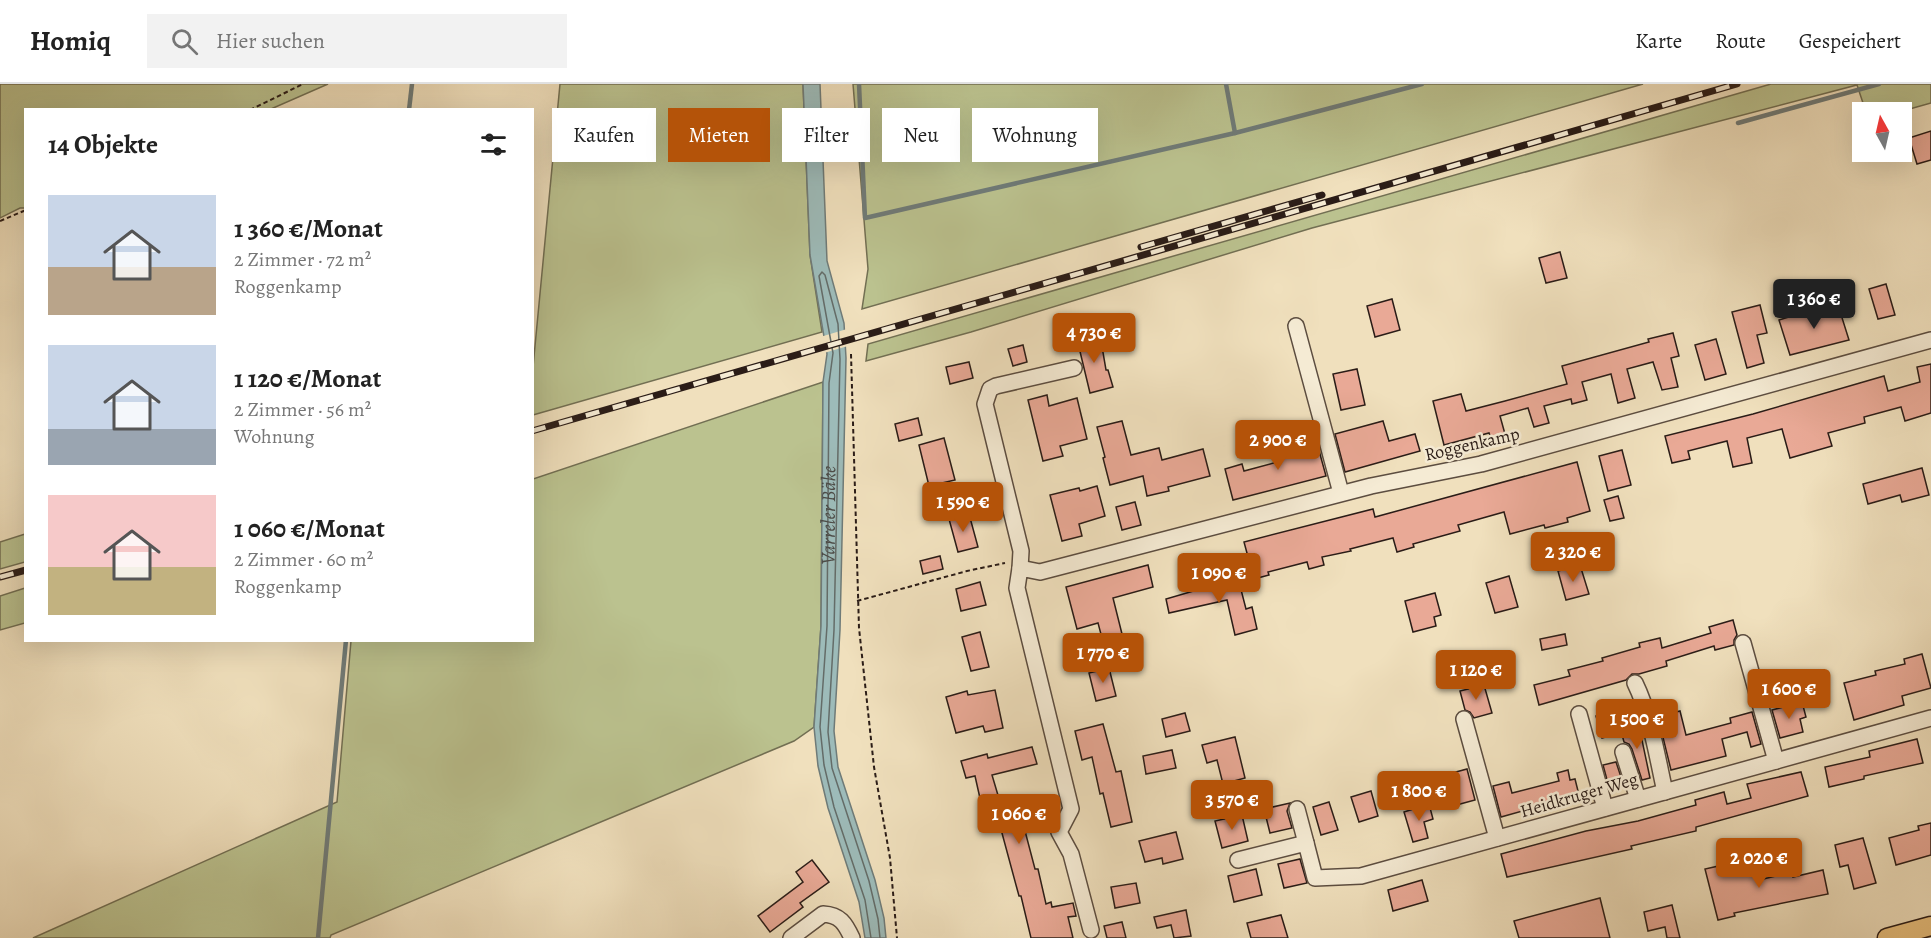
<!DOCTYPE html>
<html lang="de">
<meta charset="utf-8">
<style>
body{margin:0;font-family:Alegreya,serif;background:#f2f2f2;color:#222;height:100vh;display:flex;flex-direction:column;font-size:22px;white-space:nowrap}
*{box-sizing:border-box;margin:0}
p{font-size:20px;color:#767676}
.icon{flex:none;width:33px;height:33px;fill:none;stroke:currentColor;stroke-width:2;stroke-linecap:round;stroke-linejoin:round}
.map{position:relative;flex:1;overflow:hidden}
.sheet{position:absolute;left:24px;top:24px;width:510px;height:534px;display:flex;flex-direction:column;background:#fff;border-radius:0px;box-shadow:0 6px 24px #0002}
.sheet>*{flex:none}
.banner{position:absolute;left:552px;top:24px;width:570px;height:54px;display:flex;gap:12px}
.needle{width:39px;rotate:352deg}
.buttons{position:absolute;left:1852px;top:18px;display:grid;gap:12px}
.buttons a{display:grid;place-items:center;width:60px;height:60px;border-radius:0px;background:#fff;box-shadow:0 6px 24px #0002;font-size:30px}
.price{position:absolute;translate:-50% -51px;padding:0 14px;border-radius:6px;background:#b45309;color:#fff;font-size:20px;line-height:39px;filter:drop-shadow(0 2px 3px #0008)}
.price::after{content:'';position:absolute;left:50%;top:36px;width:18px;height:14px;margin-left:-9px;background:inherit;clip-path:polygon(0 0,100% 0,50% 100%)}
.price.current{background:#222;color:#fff}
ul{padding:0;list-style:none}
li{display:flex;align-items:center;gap:18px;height:150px;padding:0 24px}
li span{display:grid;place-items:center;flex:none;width:168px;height:120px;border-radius:0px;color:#555}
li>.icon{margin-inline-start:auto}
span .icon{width:72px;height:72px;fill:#fffc;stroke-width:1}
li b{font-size:26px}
h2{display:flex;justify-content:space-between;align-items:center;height:72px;padding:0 24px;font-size:26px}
.tag{padding:0 21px;border-radius:0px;background:#fff;box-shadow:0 6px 24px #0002;font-size:21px;line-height:54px}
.tag.current{background:#b45309;color:#fff}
header{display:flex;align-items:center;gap:36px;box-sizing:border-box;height:84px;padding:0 30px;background:#fff;border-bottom:2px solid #e0e0e0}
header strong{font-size:28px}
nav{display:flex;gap:33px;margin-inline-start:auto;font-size:21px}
.search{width:420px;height:54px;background:#f2f2f2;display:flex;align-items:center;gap:15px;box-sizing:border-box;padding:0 21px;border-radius:0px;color:#767676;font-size:22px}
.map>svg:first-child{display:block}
</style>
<header>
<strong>Homiq</strong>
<div class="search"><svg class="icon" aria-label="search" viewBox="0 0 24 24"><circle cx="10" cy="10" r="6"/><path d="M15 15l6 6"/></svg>Hier suchen</div>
<nav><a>Karte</a><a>Route</a><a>Gespeichert</a></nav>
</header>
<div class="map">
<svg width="1931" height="854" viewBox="0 0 1931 854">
<rect width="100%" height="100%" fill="#f0e0bd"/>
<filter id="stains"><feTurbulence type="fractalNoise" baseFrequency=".00333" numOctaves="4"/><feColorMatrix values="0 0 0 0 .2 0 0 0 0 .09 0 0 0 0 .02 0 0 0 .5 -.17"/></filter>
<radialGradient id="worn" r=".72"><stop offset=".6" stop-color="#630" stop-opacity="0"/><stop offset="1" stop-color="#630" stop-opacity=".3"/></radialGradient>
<!-- green -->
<g fill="#bbc28f" stroke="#726f53" stroke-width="1.5">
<polygon points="0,0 328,0 271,25 26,26 25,124 20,124 0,134"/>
<polygon points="560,0 803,0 810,171 822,248 533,331 533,283"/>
<polygon points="853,0 1643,0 862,225 868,185"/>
<polygon points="1771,0 1931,0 1931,19 1899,28 1866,28 1857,1 1312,144 971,248 866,277 868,260"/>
<polygon points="823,298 821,542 814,643 794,657 331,851 330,854 33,854 337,718 351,557 532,556 533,395"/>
<polygon points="25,450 25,478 0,485 0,458"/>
<polygon points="25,504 25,539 0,546 0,512"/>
</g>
<!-- water -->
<polygon fill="#9dbbb9" stroke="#6f7b78" stroke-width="1.5" points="803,0 820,0 827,177 844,239 846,274 840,546 834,647 838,683 875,796 884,834 886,854 865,854 859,818 828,724 818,682 814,643 821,542 823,298 827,270 810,171"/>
<!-- pier -->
<polygon fill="#f0e0bd" points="847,245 848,262 824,269 820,253"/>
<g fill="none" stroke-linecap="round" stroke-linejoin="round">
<!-- shore -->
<path stroke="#646c68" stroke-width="1.5" id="s1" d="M871,854L865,816L834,723L824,681L820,643L827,542L829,299L833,269L819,192L822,188L825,191L838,240L840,275L834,546L828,648L832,684L869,797L878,835L880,854"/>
<!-- stream -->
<g stroke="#6f7b78" stroke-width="4.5">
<polyline points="859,0 865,134 1235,49 1422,0"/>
<polyline points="1226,0 1235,49"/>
<polyline points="409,26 412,0"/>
<polyline points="1738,39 1879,0"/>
<polyline points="318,854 346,556"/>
</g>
</g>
<!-- building -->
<g fill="#e9a996" stroke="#2a1c17" stroke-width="1.5">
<polygon points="1931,47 1931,76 1917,80 1909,54"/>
<polygon points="1560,168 1567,194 1546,199 1539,174"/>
<polygon points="1886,200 1895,231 1878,235 1869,205"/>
<polygon points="1392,215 1400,246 1375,253 1367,222"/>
<polygon points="1760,221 1767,249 1757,251 1764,279 1747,284 1732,228"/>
<polygon points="1838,221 1849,256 1790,271 1779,236 1808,227 1809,230"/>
<polygon points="1673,249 1679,272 1671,274 1678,303 1662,306 1653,278 1627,285 1635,314 1618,319 1611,290 1582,298 1587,316 1572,320 1571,315 1544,322 1549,339 1534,343 1528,324 1500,332 1505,350 1491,354 1489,349 1444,361 1433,317 1461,310 1466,327 1505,317 1567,300 1562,282 1649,258 1648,255"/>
<polygon points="1100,251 1106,286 1108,286 1113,303 1090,309 1077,255"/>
<polygon points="1716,255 1726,290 1705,296 1695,261"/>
<polygon points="1023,261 1027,278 1013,282 1008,265"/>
<polygon points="969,278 973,294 950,300 946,283"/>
<polygon points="1931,280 1931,329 1905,337 1901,323 1864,333 1865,339 1828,349 1832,362 1790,374 1782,345 1747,354 1752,379 1733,383 1727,357 1688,367 1690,375 1672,379 1665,352 1753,330 1884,292 1888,307 1920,298 1917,283"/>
<polygon points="1357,285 1365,321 1341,326 1333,290"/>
<polygon points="1047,311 1049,322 1077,314 1087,355 1060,362 1063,372 1043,377 1028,316"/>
<polygon points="918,334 922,351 899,357 895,340"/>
<polygon points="1122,337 1131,371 1159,364 1162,376 1203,365 1210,392 1168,403 1169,407 1147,412 1143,392 1110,401 1103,374 1105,373 1097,343"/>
<polygon points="1383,337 1389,357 1415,350 1420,367 1345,388 1335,350"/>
<polygon points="1315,352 1326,392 1233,416 1225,385 1242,380 1244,387 1281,377 1278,367 1305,360 1303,355"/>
<polygon points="944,354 955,396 929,402 919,361"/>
<polygon points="1622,366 1631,401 1608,407 1599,372"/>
<polygon points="1577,378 1590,427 1567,434 1568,438 1545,444 1544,441 1510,450 1504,428 1458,441 1460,447 1413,460 1414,463 1397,468 1393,454 1350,465 1351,467 1322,473 1324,481 1309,485 1307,478 1268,488 1269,491 1254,495 1244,458 1373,425 1375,433"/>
<polygon points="1922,384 1929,411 1902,418 1900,411 1868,420 1863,400"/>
<polygon points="1097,402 1105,432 1079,440 1082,452 1062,457 1050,411 1079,404 1080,407"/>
<polygon points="1618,412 1624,434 1610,437 1604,416"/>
<polygon points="1135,418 1141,441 1122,446 1116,423"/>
<polygon points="969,430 978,463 958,468 949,435"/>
<polygon points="940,472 943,485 923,490 920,477"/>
<polygon points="1148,481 1153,503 1113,514 1122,550 1102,554 1098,539 1077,545 1066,503"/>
<polygon points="1580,481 1589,510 1566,516 1558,487"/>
<polygon points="1509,492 1518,523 1495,529 1486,499"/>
<polygon points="1238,494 1246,525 1252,523 1257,545 1235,551 1227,516 1169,529 1166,515"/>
<polygon points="980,498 986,521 961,527 956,505"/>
<polygon points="1435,509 1441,531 1434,533 1436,542 1413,548 1405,517"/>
<polygon points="1733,536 1737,551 1734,556 1734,561 1715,566 1714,562 1666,577 1667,582 1639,590 1632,590 1626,596 1539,621 1534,601 1570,592 1568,586 1603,577 1602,574 1640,563 1639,559 1660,554 1662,564 1711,549 1709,543"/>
<polygon points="980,548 989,583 971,587 962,553"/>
<polygon points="1565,550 1567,561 1542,566 1540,555"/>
<polygon points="1922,570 1931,604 1902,612 1904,621 1854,636 1844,599 1876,591 1875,587 1905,580 1904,575"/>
<polygon points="1109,584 1116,612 1096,617 1089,589"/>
<polygon points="1484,601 1492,629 1474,634 1470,628 1465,626 1460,607"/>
<polygon points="995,606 1003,644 985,648 983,642 956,649 946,613 967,607 968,611"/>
<polygon points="1802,618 1806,633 1800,635 1803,648 1780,654 1772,626"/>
<polygon points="1680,627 1686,651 1731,639 1730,634 1752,628 1761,660 1751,663 1747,648 1722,655 1726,672 1671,686 1658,633"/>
<polygon points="1610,628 1616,650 1602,654 1596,632"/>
<polygon points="1185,629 1190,647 1166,653 1162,635"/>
<polygon points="1103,640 1116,688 1121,687 1132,738 1111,743 1103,709 1100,710 1092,673 1082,676 1075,647"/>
<polygon points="1639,642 1650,694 1642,696 1632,665 1629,660 1624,658 1621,647"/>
<polygon points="1235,653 1245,694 1223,700 1217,676 1207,679 1202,661"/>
<polygon points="1917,655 1923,679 1864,692 1864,695 1829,703 1825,683 1870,673 1869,667"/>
<polygon points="1032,663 1037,680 992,691 1000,718 1008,716 1017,749 1025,747 1035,785 1038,785 1046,820 1051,818 1052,823 1073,819 1076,832 1068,833 1073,854 1031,854 1021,812 1019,812 999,738 986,741 975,692 966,694 961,677 987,670 988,674"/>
<polygon points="1172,666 1176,684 1146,690 1143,672"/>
<polygon points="1616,678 1623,699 1609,703 1603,681"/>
<polygon points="1467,685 1475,716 1449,723 1441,692"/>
<polygon points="1568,686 1570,696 1575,695 1579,711 1501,733 1493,702 1509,698 1512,709 1559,697 1557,689"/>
<polygon points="1801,688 1808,712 1696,743 1696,747 1631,762 1632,765 1507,793 1501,770 1586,747 1638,737 1696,721 1695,716 1724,708 1727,720 1751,714 1747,700"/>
<polygon points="1371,707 1378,732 1359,738 1351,713"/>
<polygon points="1329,718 1338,746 1321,751 1313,723"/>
<polygon points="1290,719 1287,727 1292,744 1270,749 1264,725"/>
<polygon points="1429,720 1433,735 1424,738 1428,754 1413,758 1404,728"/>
<polygon points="1242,731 1248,757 1222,764 1215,737"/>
<polygon points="1931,739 1931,771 1896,781 1889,754 1919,746 1918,742"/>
<polygon points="1176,748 1183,775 1163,780 1162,774 1145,778 1139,757"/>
<polygon points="1863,754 1876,799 1854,805 1848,781 1840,783 1835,761"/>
<polygon points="1300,775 1307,799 1284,804 1278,780"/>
<polygon points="812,776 829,798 800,819 803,823 770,848 758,832 803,798 796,788"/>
<polygon points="1723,781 1725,788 1756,781 1759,796 1792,788 1793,793 1823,786 1828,810 1734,829 1735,832 1718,836 1705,785"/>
<polygon points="1256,785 1262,811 1234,818 1228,792"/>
<polygon points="1422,796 1428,817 1393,827 1388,806"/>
<polygon points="1136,799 1140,819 1115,824 1111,803"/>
<polygon points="1600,814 1610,854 1519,854 1514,837"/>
<polygon points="1672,821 1680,854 1667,854 1665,843 1648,847 1644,828"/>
<polygon points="1186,826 1191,852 1174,854 1171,841 1157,844 1154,833"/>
<polygon points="1281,831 1288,854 1251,854 1247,839"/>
<polygon points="1122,838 1126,854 1107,854 1104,842"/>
</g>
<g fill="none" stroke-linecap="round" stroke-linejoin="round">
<!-- minor casing -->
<g stroke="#5c4d40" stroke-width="18">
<g id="minor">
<polyline points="1296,242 1341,409"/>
<polyline points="1020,484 1021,467 985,320 990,305 996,302 1074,284"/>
<polyline points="1743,559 1776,677"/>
<path d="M1635,599C1651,632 1657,672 1665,708"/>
<polyline points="1579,630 1605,724"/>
<polyline points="1464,635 1497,754"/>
<polyline points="1623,668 1638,715"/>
<polyline points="1297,725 1306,759"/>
<polyline points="1238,776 1306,759 1315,794 1361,792 1931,634"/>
<polyline points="1091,846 1071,770 1059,748 1071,725 1017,504 1020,484 1040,488 1371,402 1481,380 1931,256"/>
<path d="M791,854L823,830C840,831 845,839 852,854"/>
</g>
</g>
<!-- major casing -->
<g stroke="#2a1c17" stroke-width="21">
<polyline id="major" points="1887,854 1931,842"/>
</g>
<!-- path -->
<g stroke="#2a1c17" stroke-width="2" stroke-dasharray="4.5 3" stroke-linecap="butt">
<polyline points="250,26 303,0"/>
<polyline points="0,137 26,126"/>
<polyline points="851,270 859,544 874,683 890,774 897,854"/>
<polyline points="857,517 967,487 1005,479"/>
</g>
<!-- minor -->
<use href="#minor" stroke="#f5ebd4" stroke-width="15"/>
<!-- major -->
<use href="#major" stroke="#e8c07e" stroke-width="18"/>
<!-- rail casing -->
<g stroke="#2a1c17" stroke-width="7">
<g id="rail">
<polyline points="1141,163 1322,111"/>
<polyline points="532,347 1737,0"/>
<polyline points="0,493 26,486"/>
</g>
</g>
<!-- rail -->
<use href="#rail" stroke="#f5ebd4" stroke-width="4.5" stroke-dasharray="14" stroke-linecap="butt"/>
</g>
<g text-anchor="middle" stroke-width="5" stroke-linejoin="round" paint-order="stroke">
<!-- street labels -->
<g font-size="18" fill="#2a1c17" stroke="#f5ebd4">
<text transform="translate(1472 360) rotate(-13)" y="6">Roggenkamp</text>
<text transform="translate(1579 711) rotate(-16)" y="6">Heidkruger Weg</text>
</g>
<!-- water labels -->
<g font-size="20" font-style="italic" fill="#4c4c48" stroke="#f5ebd4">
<text dy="7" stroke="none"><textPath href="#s1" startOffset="430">Varreler Bäke</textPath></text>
</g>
</g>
<rect width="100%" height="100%" filter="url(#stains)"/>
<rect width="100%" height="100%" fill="url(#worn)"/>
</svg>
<div class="buttons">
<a><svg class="needle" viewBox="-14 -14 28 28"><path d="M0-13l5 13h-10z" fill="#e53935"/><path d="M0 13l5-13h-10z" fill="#767676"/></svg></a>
</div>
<b class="price current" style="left:1814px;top:246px">1 360 €</b>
<b class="price" style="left:1094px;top:280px">4 730 €</b>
<b class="price" style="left:1278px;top:387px">2 900 €</b>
<b class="price" style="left:963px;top:449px">1 590 €</b>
<b class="price" style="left:1573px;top:499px">2 320 €</b>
<b class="price" style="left:1219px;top:520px">1 090 €</b>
<b class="price" style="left:1103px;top:600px">1 770 €</b>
<b class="price" style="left:1476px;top:617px">1 120 €</b>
<b class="price" style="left:1789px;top:636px">1 600 €</b>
<b class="price" style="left:1637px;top:666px">1 500 €</b>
<b class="price" style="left:1419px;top:738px">1 800 €</b>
<b class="price" style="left:1232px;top:747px">3 570 €</b>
<b class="price" style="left:1019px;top:761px">1 060 €</b>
<b class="price" style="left:1759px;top:805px">2 020 €</b>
<div class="banner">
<a class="tag">Kaufen</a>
<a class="tag current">Mieten</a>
<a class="tag">Filter</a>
<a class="tag">Neu</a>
<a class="tag">Wohnung</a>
</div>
<section class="sheet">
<h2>14 Objekte<svg class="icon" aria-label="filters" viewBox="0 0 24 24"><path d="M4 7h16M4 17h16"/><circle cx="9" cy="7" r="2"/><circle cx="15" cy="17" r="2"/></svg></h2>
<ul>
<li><span style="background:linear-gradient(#c9d6e8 60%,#b9a48a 0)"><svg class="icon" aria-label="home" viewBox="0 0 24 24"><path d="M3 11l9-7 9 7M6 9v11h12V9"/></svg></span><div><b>1 360 €/Monat</b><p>2 Zimmer · 72 m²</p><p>Roggenkamp</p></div></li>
<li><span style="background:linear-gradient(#c9d6e8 70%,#9aa5b1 0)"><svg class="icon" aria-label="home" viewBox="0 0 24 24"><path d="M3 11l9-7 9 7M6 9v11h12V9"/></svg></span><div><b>1 120 €/Monat</b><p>2 Zimmer · 56 m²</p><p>Wohnung</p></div></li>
<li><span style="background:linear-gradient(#f6c9c9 60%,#c2b280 0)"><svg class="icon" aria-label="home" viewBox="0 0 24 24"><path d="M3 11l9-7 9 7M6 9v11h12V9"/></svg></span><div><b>1 060 €/Monat</b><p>2 Zimmer · 60 m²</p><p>Roggenkamp</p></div></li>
</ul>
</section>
</div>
